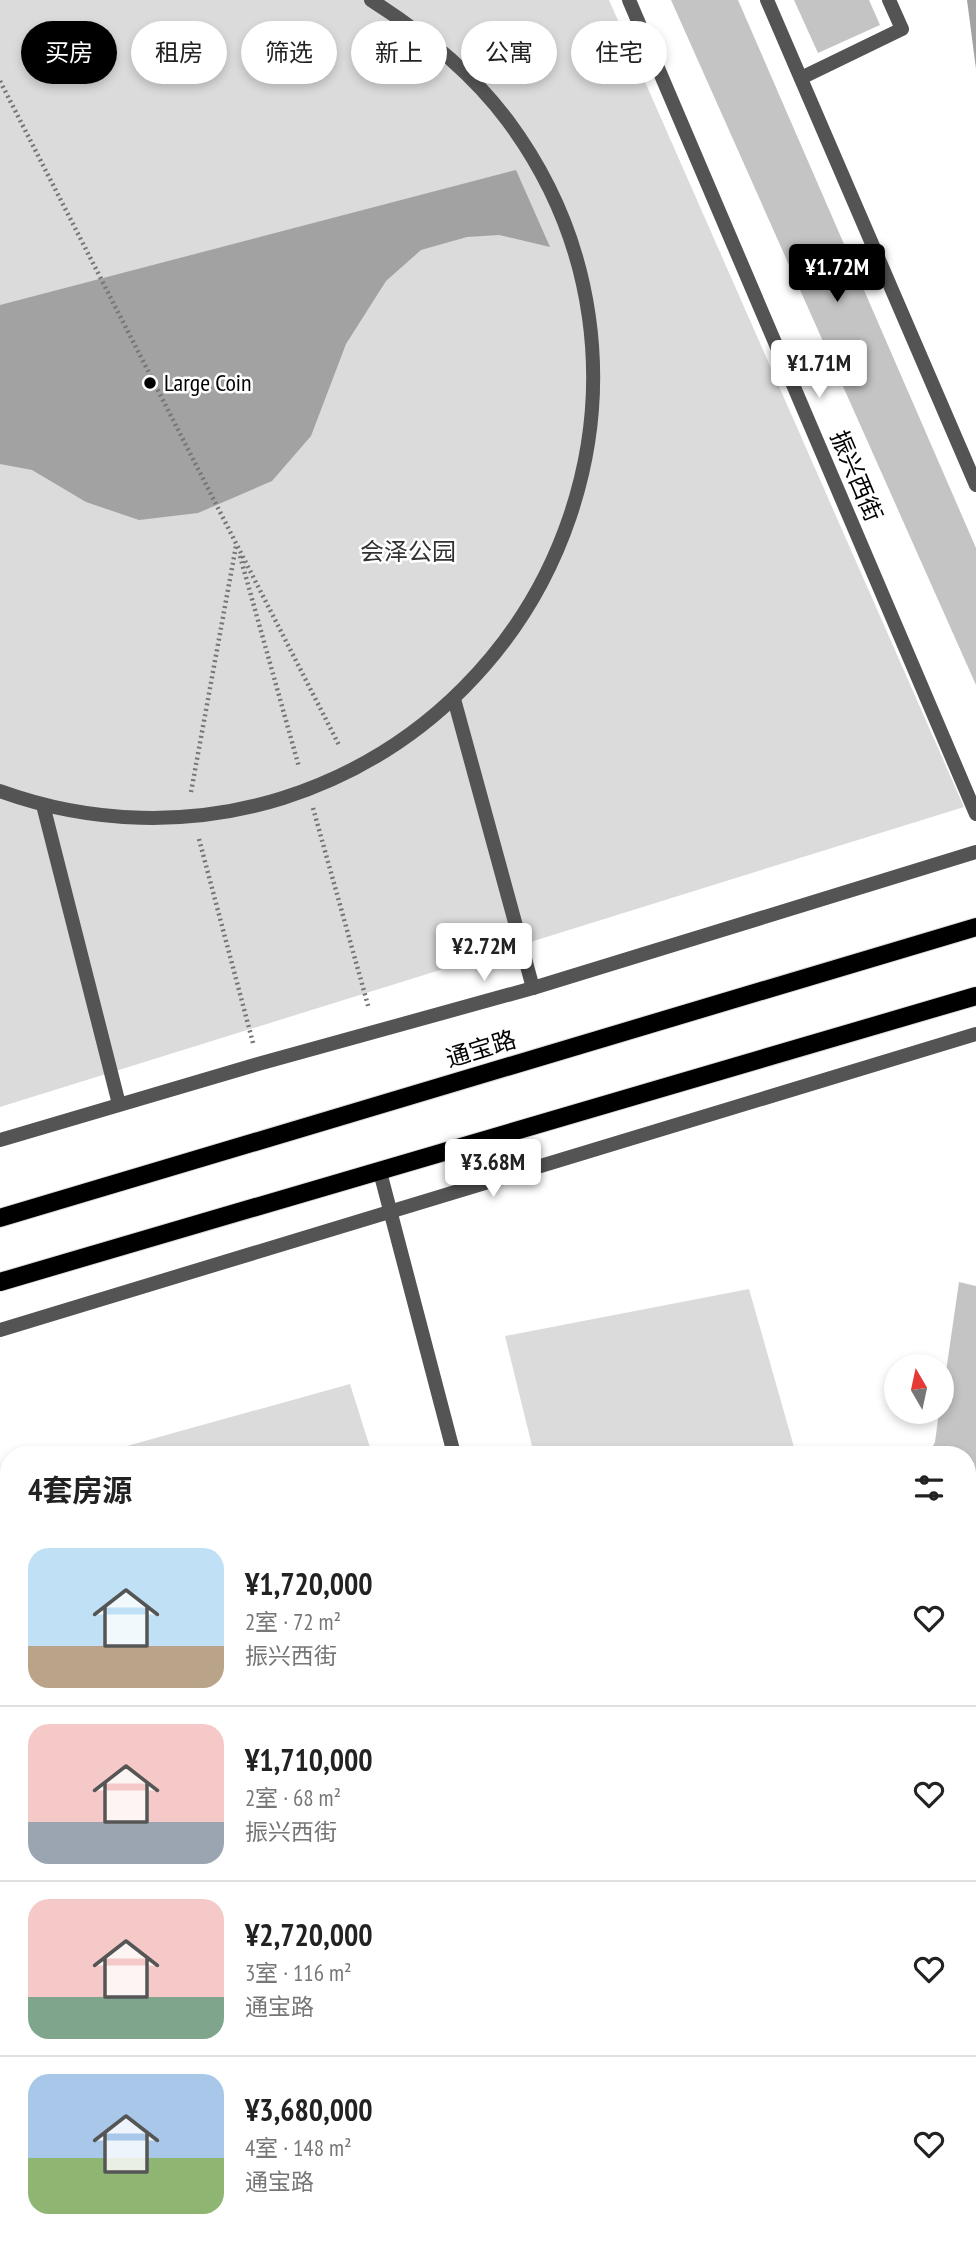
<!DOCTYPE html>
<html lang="zh">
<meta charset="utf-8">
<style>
body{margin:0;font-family:"PT Sans Narrow","Noto Sans SC",sans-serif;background:#f2f2f2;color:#222;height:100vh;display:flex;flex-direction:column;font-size:26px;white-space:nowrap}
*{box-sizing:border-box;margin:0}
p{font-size:23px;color:#767676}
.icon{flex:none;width:38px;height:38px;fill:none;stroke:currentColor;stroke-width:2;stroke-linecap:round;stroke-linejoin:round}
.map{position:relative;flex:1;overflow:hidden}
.drawer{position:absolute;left:0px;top:1446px;width:976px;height:800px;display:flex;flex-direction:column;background:#fff;border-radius:28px 28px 0 0;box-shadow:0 4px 10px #0003}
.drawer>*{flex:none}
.hud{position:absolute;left:21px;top:21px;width:934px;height:63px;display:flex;gap:14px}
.needle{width:46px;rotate:351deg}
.controls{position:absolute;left:884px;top:1354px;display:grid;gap:14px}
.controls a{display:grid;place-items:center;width:70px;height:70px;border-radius:50%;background:#fff;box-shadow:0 4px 10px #0003;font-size:35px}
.price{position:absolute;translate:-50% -60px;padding:0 16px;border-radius:7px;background:#fff;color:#222;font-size:23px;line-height:46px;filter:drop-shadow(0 2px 4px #0008)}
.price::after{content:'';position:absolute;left:50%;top:42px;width:21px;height:16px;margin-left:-10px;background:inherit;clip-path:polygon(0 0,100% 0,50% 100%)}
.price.active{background:#000;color:#fff}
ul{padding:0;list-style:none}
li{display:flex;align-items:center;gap:21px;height:175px;padding:0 28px}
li+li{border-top:2px solid #e0e0e0}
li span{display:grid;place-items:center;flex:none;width:196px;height:140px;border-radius:21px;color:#555}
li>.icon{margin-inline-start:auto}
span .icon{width:84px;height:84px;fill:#fffc;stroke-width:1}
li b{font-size:30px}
h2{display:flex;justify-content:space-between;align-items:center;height:84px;padding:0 28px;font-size:30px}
.pill{padding:0 24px;border-radius:32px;background:#fff;box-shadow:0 4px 10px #0003;font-size:24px;line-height:63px}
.pill.active{background:#000;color:#fff}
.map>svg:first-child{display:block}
</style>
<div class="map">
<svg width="976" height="2244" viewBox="0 0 976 2244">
<rect width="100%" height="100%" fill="#fff"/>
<!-- green -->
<g fill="#dbdbdb">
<polygon points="0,0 609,0 964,807 0,1107"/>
<polygon points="749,1289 796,1454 534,1454 505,1336"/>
<polygon points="350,1384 372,1454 118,1454 116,1449"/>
</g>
<!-- water -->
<g fill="#a2a2a2">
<polygon points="967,0 976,0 976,69"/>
<polygon points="516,170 550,247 499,235 467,237 421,250 386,281 346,344 311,436 272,481 198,513 139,520 86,502 32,470 0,464 0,305"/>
</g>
<!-- building -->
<g fill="#c4c4c4">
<polygon points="671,0 738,0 976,548 976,685"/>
<polygon points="794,0 869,0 880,25 818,53"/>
<polygon points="959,1282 976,1286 976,1576 968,1571 968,1454 929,1454 935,1442 939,1412 942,1412 942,1399"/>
<polygon points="9,1654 9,1845 0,1847 0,1657"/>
</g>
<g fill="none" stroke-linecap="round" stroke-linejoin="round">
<!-- primary casing -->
<g stroke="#dbdbdb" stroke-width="20">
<g id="primary">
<polyline points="0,1218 976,927"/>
<polyline points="0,1282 976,996"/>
</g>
</g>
<!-- path -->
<g stroke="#767676" stroke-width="4.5" stroke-dasharray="2 3.5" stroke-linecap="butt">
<polyline points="0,81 340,747"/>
<polyline points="240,556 299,767"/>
<polyline points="191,792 236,546"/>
<polyline points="313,808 369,1009"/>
<polyline points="199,839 253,1043"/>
</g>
<!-- service -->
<g stroke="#545454" stroke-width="14">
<path d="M0,791C91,824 191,827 283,798C568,707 688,364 508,121C471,71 423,33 371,0"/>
<polyline points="380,1172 454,1454"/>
<polyline points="0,2104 9,2126"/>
<polyline points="0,2222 9,2216"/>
<polyline points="688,2236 690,2244"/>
</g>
<!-- pedestrian -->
<g stroke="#545454" stroke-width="14">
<polyline points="454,699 533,988"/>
<polyline points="43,805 119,1104"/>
<polyline points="470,2236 474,2244"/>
</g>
<!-- minor -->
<g stroke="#545454" stroke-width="14">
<polyline points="767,0 976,485"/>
<polyline points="801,78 902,29 889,0"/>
<polyline points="0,1140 258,1064 533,988 976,852"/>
<polyline points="0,1330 976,1034"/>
</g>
<!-- tertiary -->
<polyline stroke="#545454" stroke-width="14" points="629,0 976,814"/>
<!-- primary -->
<use href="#primary" stroke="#000" stroke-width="18"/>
</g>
<!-- markers -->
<circle fill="#000" stroke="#fff" stroke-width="2.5" cx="150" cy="383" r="7"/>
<g text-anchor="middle" stroke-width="5" stroke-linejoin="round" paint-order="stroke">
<!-- poi labels -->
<g font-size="24" fill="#000" stroke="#fff" text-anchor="start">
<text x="164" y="391">Large Coin</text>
</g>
<!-- street labels -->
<g font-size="24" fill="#000" stroke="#fff">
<text transform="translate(856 476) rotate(67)" y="8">振兴西街</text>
<text transform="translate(481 1049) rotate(-17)" y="8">通宝路</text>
</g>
<!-- park labels -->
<g font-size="24" fill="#323232" stroke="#fff">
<text x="408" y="560">会泽公园</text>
</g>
</g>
</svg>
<div class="controls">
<a><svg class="needle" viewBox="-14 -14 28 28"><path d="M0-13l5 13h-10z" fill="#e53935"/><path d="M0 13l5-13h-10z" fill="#767676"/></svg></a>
</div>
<b class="price active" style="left:837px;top:304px">¥1.72M</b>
<b class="price" style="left:819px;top:400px">¥1.71M</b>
<b class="price" style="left:484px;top:983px">¥2.72M</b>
<b class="price" style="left:493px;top:1199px">¥3.68M</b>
<div class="hud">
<a class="pill active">买房</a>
<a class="pill">租房</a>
<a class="pill">筛选</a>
<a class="pill">新上</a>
<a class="pill">公寓</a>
<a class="pill">住宅</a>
</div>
<section class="drawer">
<h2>4套房源<svg class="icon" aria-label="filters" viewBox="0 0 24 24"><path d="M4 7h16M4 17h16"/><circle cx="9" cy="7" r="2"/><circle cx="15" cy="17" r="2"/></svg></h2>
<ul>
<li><span style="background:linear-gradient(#bfe0f5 70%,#b9a48a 0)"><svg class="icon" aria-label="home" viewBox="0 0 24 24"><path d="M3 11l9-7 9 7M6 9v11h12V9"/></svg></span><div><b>¥1,720,000</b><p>2室 · 72 m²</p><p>振兴西街</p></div><svg class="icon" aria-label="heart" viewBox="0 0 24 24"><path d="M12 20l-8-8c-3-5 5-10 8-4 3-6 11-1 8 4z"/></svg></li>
<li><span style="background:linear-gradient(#f6c9c9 70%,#9aa5b1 0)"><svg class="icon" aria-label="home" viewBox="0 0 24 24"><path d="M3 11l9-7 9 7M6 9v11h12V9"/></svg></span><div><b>¥1,710,000</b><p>2室 · 68 m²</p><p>振兴西街</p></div><svg class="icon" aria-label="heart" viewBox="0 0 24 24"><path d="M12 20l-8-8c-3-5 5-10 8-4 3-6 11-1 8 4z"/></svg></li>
<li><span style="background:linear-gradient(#f6c9c9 70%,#7fa58c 0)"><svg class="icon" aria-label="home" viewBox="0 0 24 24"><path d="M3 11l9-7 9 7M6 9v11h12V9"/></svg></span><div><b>¥2,720,000</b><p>3室 · 116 m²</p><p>通宝路</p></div><svg class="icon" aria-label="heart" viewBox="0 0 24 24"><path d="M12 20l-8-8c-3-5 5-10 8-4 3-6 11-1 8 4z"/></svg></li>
<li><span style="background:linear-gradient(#a9c7e8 60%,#8fb573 0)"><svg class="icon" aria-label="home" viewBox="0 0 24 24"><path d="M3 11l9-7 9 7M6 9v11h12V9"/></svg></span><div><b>¥3,680,000</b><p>4室 · 148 m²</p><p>通宝路</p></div><svg class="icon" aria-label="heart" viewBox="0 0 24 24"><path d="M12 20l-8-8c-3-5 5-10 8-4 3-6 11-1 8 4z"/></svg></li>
</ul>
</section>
</div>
